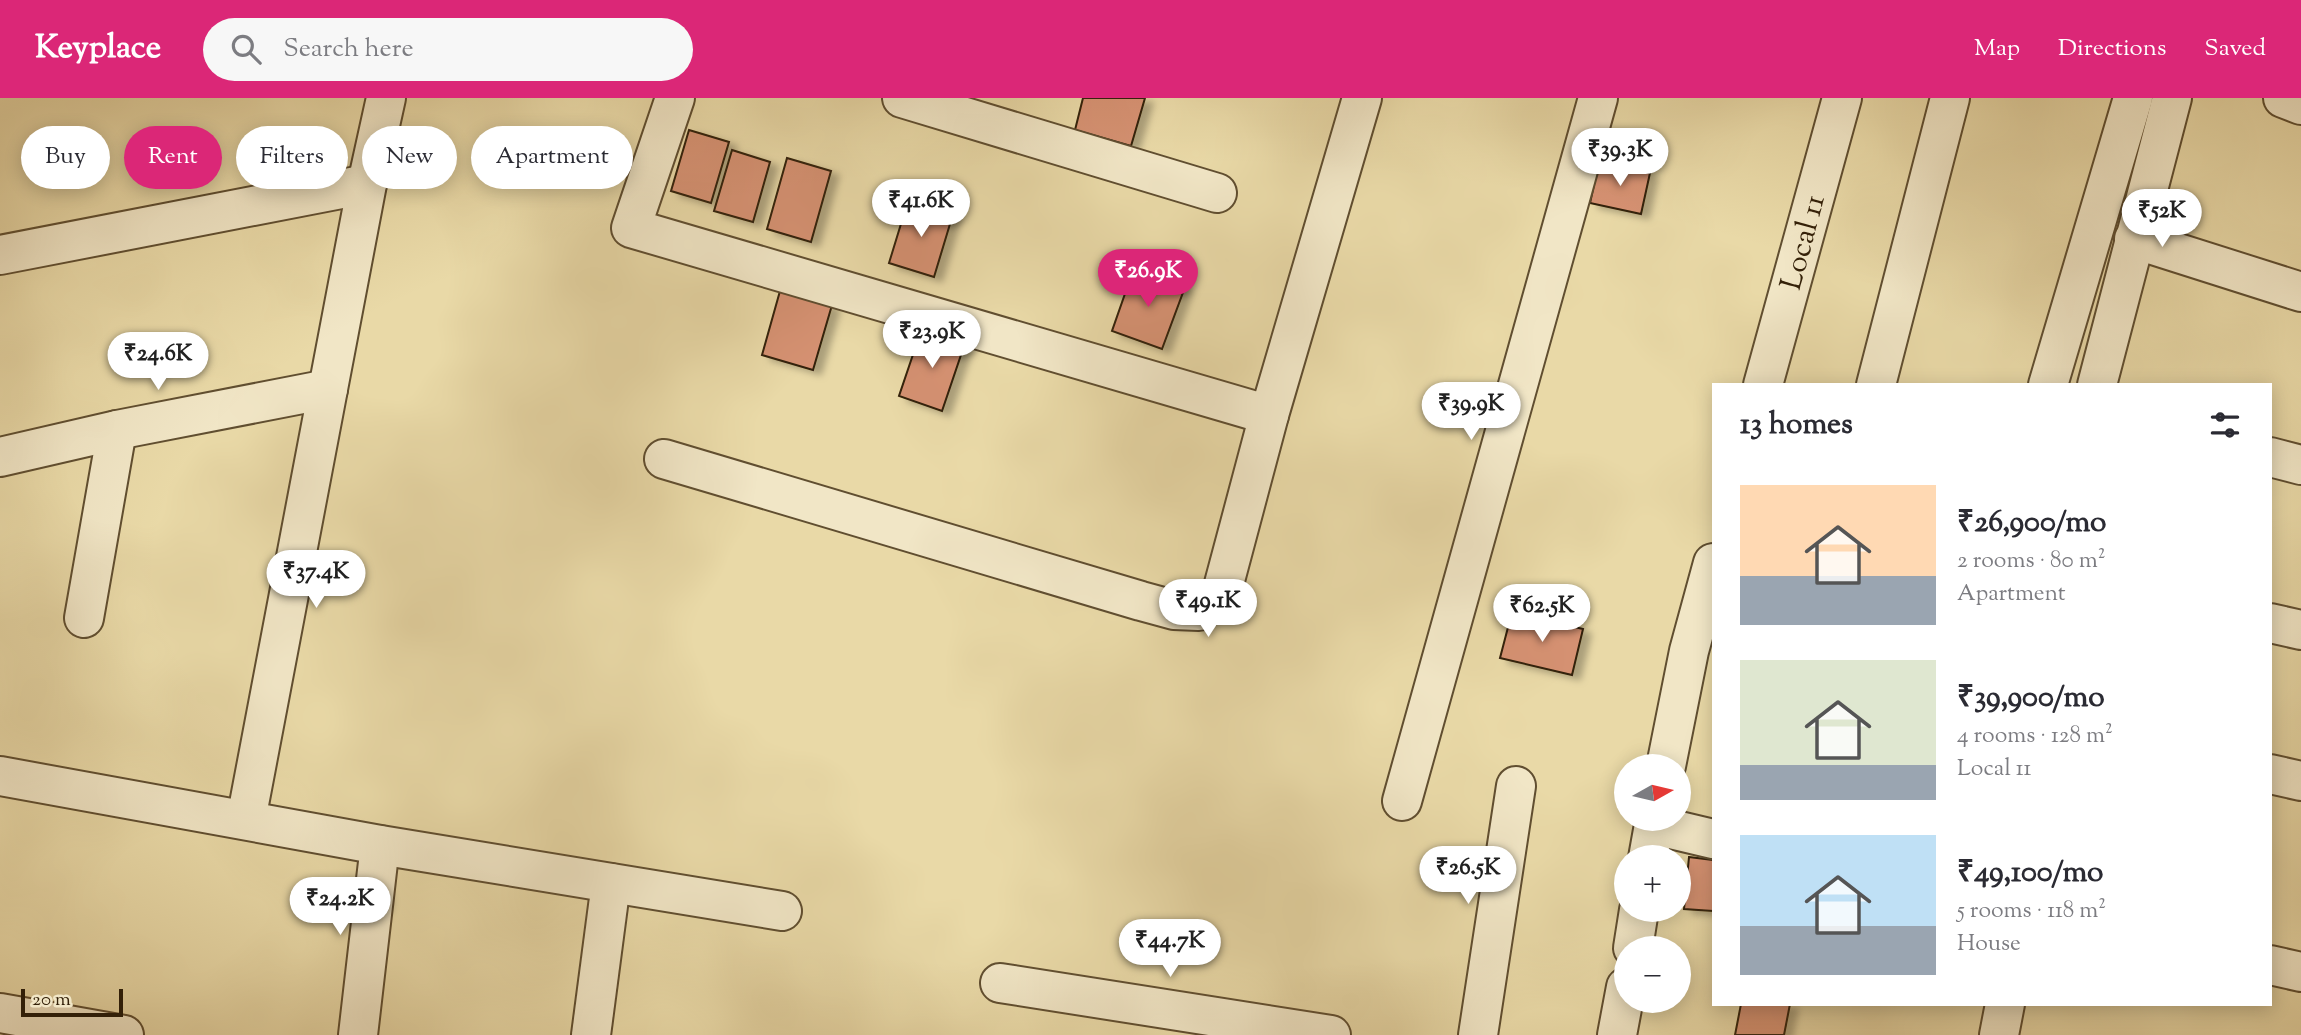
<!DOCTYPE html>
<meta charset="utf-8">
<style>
body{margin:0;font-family:"Sorts Mill Goudy",serif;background:#f7f7f7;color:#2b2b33;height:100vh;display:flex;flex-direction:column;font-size:26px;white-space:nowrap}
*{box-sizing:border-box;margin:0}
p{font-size:23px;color:#7c7c81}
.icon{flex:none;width:38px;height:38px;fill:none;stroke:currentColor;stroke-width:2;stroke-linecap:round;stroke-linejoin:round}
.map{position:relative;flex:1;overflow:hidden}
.side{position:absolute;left:1712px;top:285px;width:560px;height:623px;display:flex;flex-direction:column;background:#fff;border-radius:0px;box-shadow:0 4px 18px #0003}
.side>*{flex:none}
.top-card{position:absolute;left:21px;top:28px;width:665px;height:63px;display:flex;gap:14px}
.needle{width:46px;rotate:82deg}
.buttons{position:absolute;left:1614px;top:656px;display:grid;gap:14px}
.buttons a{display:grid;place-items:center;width:77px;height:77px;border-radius:50%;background:#fff;box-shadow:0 4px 18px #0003;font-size:35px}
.scale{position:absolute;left:21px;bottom:18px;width:102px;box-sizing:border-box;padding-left:7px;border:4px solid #332008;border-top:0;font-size:19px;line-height:24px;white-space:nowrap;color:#332008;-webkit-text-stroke:5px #f1e6c6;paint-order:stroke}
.price{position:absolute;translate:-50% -60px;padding:0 16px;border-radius:24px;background:#fff;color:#222;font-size:23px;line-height:46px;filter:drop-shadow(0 2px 4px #0008)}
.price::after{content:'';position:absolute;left:50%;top:42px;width:21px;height:16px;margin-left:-10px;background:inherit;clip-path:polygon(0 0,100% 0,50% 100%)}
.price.current{background:#db2777;color:#fff}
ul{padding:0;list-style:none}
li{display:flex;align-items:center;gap:21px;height:175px;padding:0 28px}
li span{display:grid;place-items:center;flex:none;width:196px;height:140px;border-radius:0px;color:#555}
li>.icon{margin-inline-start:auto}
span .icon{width:84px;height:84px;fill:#fffc;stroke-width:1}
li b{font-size:30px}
h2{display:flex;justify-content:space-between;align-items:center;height:84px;padding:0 28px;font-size:30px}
.pill{padding:0 24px;border-radius:32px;background:#fff;box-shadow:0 4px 18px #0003;font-size:24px;line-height:63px}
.pill.current{background:#db2777;color:#fff}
header{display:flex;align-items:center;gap:42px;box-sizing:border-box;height:98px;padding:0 35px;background:#db2777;color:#fff}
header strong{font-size:33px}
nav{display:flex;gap:38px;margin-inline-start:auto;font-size:24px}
.search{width:490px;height:63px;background:#f7f7f7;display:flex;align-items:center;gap:18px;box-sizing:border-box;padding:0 24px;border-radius:38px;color:#7c7c81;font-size:26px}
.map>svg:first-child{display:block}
</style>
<header>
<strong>Keyplace</strong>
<div class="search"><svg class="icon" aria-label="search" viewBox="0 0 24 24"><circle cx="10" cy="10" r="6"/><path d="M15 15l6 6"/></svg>Search here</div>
<nav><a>Map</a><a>Directions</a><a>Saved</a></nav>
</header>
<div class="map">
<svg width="2301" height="937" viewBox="0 0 2301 937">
<defs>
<filter id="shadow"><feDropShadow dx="8" dy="4.5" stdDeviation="3.5" flood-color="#0004"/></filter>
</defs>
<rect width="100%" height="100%" fill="#e9d9a7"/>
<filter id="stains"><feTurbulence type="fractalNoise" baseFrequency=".00286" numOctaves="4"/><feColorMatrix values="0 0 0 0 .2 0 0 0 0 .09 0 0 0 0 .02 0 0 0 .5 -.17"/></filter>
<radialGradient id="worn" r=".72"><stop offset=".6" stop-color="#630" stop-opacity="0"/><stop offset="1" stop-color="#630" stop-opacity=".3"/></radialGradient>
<!-- building -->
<g fill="#d59172" stroke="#332008" stroke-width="2" filter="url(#shadow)">
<polygon points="1083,0 1145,0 1131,48 1075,32"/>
<polygon points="689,32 729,44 711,105 671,93"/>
<polygon points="732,52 770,64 753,124 714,113"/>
<polygon points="787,60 831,73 811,144 767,131"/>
<polygon points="1599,64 1650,75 1641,116 1590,105"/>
<polygon points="908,103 953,116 934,179 889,165"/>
<polygon points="1134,170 1185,189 1162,251 1112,233"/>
<polygon points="780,193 832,207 813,272 762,257"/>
<polygon points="922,230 965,245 942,313 899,298"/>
<polygon points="1512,514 1583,531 1572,577 1500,560"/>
<polygon points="1689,759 1713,762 1713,813 1684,811"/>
<polygon points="1741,906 1790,906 1784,937 1735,937"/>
</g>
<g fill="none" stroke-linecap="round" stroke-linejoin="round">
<!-- minor casing -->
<g stroke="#604e30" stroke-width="42">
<g id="minor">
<polyline points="675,0 631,130 1269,317"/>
<polyline points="902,0 1217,95"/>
<polyline points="2283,0 2301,7"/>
<polyline points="2134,141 2301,194"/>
<polyline points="0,157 367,86"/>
<polyline points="1763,287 1842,0"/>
<polyline points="1876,287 1950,0"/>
<polyline points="2048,287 2133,0"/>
<polyline points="2097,287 2172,0"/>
<polyline points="0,359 117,332 328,291"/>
<polyline points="2270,359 2301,367"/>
<polyline points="664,361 1141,503 1174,512 1199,513 1220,501 1269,317 1362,0"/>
<polyline points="84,520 117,332"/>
<polyline points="2270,525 2301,532"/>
<polyline points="1666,668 1689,553 1713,465"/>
<polyline points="2270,676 2301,683"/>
<polyline points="0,678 380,747 782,813"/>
<polyline points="1402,703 1598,0"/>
<polyline points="246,722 367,86 386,0"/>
<polyline points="1654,727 1713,741"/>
<polyline points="1648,760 1655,721"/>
<polyline points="1633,850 1639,812"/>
<polyline points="2270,867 2301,874"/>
<polyline points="1000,885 1331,937"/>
<polyline points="0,915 124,937"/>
<polyline points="358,937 380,747"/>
<polyline points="591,937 611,785"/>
<polyline points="1478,937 1516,688"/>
<polyline points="1617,937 1626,889"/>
<polyline points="1999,937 2005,906"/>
</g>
</g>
<!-- minor -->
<use href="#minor" stroke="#f1e6c6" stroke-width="38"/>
</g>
<g text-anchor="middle" stroke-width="7" stroke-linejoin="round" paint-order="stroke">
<!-- street labels -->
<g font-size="30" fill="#332008" stroke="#f1e6c6">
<text transform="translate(1802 144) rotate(-75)" y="10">Local 11</text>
</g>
</g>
<rect width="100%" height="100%" filter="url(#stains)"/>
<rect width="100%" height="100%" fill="url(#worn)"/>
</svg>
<div class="buttons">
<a><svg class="needle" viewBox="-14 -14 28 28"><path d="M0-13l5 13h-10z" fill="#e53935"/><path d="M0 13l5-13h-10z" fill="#7c7c81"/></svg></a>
<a>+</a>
<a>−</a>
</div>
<div class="scale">20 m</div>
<b class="price" style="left:1620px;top:90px">₹39.3K</b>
<b class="price" style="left:921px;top:141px">₹41.6K</b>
<b class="price" style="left:2162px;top:151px">₹52K</b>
<b class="price current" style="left:1148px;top:211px">₹26.9K</b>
<b class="price" style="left:932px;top:272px">₹23.9K</b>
<b class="price" style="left:158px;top:294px">₹24.6K</b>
<b class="price" style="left:1471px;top:344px">₹39.9K</b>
<b class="price" style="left:316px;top:512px">₹37.4K</b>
<b class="price" style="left:1208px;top:541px">₹49.1K</b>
<b class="price" style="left:1542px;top:546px">₹62.5K</b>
<b class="price" style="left:1468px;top:808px">₹26.5K</b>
<b class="price" style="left:340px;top:839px">₹24.2K</b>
<b class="price" style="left:1170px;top:881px">₹44.7K</b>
<div class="top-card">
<a class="pill">Buy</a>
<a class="pill current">Rent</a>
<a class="pill">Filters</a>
<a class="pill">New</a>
<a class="pill">Apartment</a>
</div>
<section class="side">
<h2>13 homes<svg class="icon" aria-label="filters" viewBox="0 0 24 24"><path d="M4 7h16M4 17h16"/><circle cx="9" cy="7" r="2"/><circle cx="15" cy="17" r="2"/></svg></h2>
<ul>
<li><span style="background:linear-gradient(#ffd9b3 65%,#9aa5b1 0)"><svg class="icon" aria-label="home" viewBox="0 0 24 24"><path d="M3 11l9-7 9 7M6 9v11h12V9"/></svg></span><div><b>₹26,900/mo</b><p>2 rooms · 80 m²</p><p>Apartment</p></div></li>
<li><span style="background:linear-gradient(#dfe7d0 75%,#9aa5b1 0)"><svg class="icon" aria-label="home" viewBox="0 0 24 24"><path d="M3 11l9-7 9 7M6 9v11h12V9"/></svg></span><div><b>₹39,900/mo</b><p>4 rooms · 128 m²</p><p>Local 11</p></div></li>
<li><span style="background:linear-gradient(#bfe0f5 65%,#9aa5b1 0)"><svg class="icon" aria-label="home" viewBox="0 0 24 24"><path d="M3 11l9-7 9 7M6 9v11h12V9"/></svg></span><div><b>₹49,100/mo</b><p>5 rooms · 118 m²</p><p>House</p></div></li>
</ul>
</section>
</div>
